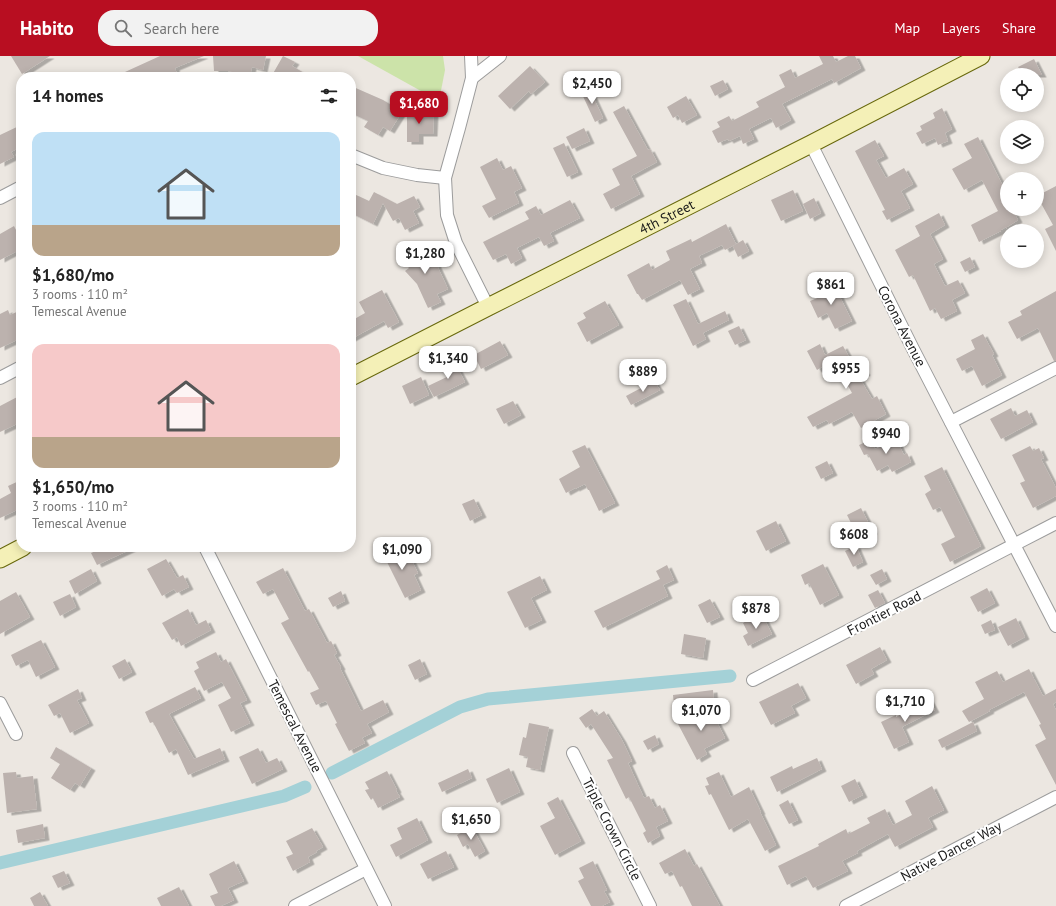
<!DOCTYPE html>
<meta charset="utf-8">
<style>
body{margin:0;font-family:"PT Sans",sans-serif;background:#f2f2f2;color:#222;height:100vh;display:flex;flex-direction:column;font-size:15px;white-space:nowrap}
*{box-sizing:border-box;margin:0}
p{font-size:13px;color:#767676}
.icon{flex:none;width:22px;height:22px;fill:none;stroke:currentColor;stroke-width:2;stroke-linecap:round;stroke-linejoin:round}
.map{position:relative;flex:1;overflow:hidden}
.sheet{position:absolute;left:16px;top:16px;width:340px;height:480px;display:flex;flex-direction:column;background:#fff;border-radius:16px;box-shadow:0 2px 10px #0003}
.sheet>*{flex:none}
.buttons{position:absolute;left:1000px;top:12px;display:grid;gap:8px}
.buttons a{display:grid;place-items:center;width:44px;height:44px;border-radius:50%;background:#fff;box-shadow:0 2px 10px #0003;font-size:20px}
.price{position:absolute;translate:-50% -34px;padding:0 9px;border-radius:8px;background:#fff;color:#222;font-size:13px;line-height:26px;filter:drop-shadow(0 1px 2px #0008)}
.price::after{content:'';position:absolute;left:50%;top:24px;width:12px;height:9px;margin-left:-6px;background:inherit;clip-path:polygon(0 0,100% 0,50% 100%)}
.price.on{background:#b80e21;color:#fff}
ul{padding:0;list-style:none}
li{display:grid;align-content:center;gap:8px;height:212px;padding:0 16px}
li span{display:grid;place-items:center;height:124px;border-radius:12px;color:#555}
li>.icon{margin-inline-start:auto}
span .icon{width:72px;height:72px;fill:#fffc;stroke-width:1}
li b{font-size:17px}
h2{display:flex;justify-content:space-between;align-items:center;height:48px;padding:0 16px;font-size:17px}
header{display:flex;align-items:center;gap:24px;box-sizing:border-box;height:56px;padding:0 20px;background:#b80e21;color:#fff}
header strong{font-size:19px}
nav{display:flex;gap:22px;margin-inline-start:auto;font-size:14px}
.search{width:280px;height:36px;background:#f2f2f2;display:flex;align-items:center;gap:10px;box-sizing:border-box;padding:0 14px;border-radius:16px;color:#767676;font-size:15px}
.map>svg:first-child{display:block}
</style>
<header>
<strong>Habito</strong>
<div class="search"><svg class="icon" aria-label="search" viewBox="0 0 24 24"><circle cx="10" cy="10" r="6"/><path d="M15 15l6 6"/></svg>Search here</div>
<nav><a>Map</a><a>Layers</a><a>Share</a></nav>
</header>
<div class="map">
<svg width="1056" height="850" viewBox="0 0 1056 850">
<defs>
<filter id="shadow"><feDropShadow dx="4.5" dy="2.5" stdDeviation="0" flood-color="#0004"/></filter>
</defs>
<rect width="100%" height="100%" fill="#ece7e1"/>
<!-- grass -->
<polygon fill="#cce3a9" points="358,0 443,0 445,14 439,45"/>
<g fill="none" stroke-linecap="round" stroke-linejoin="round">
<!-- canal -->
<g stroke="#a4d1d7" stroke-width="13">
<polyline points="332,717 460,651 488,643 730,620"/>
<polyline points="0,807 284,740 305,731"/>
</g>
</g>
<!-- building -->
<g fill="#bcb2ae" filter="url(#shadow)">
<polygon points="11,0 50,0 22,18"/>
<polygon points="160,0 204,0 175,12 178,21 114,21"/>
<polygon points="213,0 266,0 263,14 252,11 250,20 228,15 214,15"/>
<polygon points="283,0 295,6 292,10 311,21 271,21"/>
<polygon points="819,0 833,0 836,6 848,0 855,0 861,12 834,27 832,23 782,48 791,64 776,72 771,62 749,73 754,83 743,88 740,80 729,85 728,83 718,87 712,75 720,71 717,66 729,60 732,65 759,51 756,46 785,31 779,19 791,13 795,22 823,8"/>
<polygon points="1034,3 1042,19 1023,19 1018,11"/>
<polygon points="530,10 545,26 531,38 529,35 510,53 498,40"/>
<polygon points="723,24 728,33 715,40 710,30"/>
<polygon points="351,30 383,44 402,56 390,75 383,71 378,79 364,71 368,65 351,57"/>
<polygon points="589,32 603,62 595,66 581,36"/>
<polygon points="686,40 697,59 682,67 678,59 673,62 667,51"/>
<polygon points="624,50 648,94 650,93 657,106 631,120 640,138 611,153 603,138 620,129 612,113 637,100 613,56"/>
<polygon points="942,52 952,73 945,77 948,85 938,89 935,82 922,88 916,77 922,74 920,70 935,62 933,57"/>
<polygon points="407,55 434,55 433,78 419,78 419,86 407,86"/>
<polygon points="21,69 21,91 11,96 14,101 0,108 0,79"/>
<polygon points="584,72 590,85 572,93 566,81"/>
<polygon points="978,81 1007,138 1007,153 1012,153 1018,164 1007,171 1007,173 1006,171 1001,174 1001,175 979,186 971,169 998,155 982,124 964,134 952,113 972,102 964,88"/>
<polygon points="875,84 884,100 876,104 886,122 904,112 913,128 901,135 910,152 887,164 882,155 885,154 855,95"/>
<polygon points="564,87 578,116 567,121 553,92"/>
<polygon points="497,102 503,114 511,110 522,132 514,136 519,147 489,162 482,150 496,143 480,111"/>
<polygon points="1056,130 1056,195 1045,173 1053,169 1037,140"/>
<polygon points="793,134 803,155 781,165 771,144"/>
<polygon points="374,136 397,148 414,140 420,151 413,155 419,167 405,174 399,162 393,165 383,147 373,168 351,157 351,144 354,138 369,145"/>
<polygon points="814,142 821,157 810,163 803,148"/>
<polygon points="570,144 580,162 550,177 554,185 544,190 539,181 517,192 522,202 511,208 506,198 493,204 483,186 529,163 525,156 536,150 541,159"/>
<polygon points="939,157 945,169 930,178 943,203 934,208 945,230 958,224 965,237 952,244 957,255 941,263 935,252 930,255 913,219 909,221 895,194 920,180 915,170"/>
<polygon points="726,168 736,188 725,194 722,189 699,200 702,207 690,213 700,233 688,239 680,224 642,244 638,238 637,238 627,219 649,207 652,214 670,204 666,195 691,183 692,186"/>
<polygon points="14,170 21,184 21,193 0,204 0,178"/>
<polygon points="743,184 749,195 738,201 733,190"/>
<polygon points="412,190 421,201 427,196 434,203 448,233 437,238 441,246 428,252 417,228 405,215 409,212 399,200"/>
<polygon points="970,201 975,211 965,216 960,206"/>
<polygon points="827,226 831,235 836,233 852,265 835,273 827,257 818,262 810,245 820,241 815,232"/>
<polygon points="382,234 399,266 388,272 384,265 351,283 351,265 365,257 359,246"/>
<polygon points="1056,235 1056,305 1054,305 1038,272 1017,283 1008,266 1022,259 1020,255"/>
<polygon points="686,243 698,268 725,255 729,264 703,277 706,283 693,290 673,249"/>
<polygon points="605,245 619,269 587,286 577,267 586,262 583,257"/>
<polygon points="8,254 10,259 21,254 21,272 17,274 21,282 0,292 0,258"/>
<polygon points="739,270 746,284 735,289 728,275"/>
<polygon points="983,278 994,298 992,299 1002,319 982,330 972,310 962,315 956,303 975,293 971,284"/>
<polygon points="500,285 508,299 481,313 474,299"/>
<polygon points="820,288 825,299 843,290 854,310 860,307 866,317 859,321 872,343 877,340 886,358 861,372 852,356 829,368 827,364 813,371 807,361 852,337 838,312 829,317 825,309 817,314 807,295"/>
<polygon points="452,302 465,326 457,330 434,341 428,330 451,319 444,307"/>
<polygon points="421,321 429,339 410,348 402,330"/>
<polygon points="654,325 660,334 631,349 626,340"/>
<polygon points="21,339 21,366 0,376 0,350"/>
<polygon points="513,345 521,359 504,368 496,353"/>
<polygon points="1011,352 1015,360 1027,354 1033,366 1001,383 990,363"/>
<polygon points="896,383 904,399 907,397 911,406 892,416 888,409 877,415 868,398 864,399 859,389 870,384 875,393"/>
<polygon points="585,389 615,447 599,455 589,434 588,434 585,428 575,433 575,432 566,437 559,423 580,411 572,395"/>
<polygon points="1030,390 1033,395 1039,392 1044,402 1041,403 1056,432 1056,440 1033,452 1020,427 1025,425 1012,399"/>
<polygon points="827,405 833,417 821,423 815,411"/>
<polygon points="942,411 981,490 950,506 941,488 955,481 940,451 933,454 925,438 931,434 924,420"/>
<polygon points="21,424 21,458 19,453 0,462 0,443 11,437 8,430"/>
<polygon points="474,443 482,459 470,465 462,448"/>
<polygon points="861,452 873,476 859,483 847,459"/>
<polygon points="776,465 786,485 766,495 756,475"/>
<polygon points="398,488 406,504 410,501 418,517 414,519 421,534 405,542 382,496"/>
<polygon points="856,490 863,506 853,511 845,495"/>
<polygon points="105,491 136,491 97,509 91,497"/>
<polygon points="166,503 177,522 183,519 189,531 177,537 174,533 162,540 147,513"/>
<polygon points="823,508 839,539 820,549 809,527 805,529 801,519"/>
<polygon points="667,509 674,524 663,529 668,540 603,572 594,555 660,523 656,515"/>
<polygon points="283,512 305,555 309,553 327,587 331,585 337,597 334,599 341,611 340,612 361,655 383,644 389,656 367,668 372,677 362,682 365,687 349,695 335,668 337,667 326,645 316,649 310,637 319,633 309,615 308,616 281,567 289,563 273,533 263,538 256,526"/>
<polygon points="91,513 97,525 75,538 69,525"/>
<polygon points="882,513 887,523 876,529 870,519"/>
<polygon points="540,520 547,534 531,542 542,564 525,572 507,536"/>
<polygon points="987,532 995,547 978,556 970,541"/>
<polygon points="878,534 885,547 875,552 868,539"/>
<polygon points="341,535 345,545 333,551 328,542"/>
<polygon points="16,536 30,561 0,578 0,545"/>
<polygon points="70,538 76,551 60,560 53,546"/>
<polygon points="710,543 720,561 707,567 698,549"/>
<polygon points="188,553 196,569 206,564 211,574 181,590 177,581 172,584 162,567"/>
<polygon points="761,557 772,578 748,590 743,580 748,577 743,567"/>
<polygon points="1016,562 1025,581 1008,590 998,571"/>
<polygon points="991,564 995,574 985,578 981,569"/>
<polygon points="684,578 706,582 703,602 681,598"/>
<polygon points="41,584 55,611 36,621 28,604 16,610 11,599"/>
<polygon points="880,591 887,604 871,613 874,618 856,628 846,609"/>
<polygon points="216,596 221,606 226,603 247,644 240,647 250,667 231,676 218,649 231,642 222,626 204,635 194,615 199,612 196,606"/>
<polygon points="125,603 132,616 119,623 112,610"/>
<polygon points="420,603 427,618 415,624 408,609"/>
<polygon points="1029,613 1043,640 1056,633 1056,646 1053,648 1056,654 1056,729 1035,689 1046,683 1039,669 1041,668 1024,636 989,654 990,655 969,666 962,655 984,643 975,626 997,615 1003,626"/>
<polygon points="798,627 806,642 791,650 795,657 771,669 759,646"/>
<polygon points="195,631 201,642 169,658 194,703 220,692 225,703 188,719 176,693 169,697 153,666 150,667 145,656"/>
<polygon points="78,633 82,642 77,644 89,667 70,677 60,657 54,660 48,649"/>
<polygon points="713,634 714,645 674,650 673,639"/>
<polygon points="929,643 935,654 902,671 909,686 894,693 881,666 896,659 896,661"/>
<polygon points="709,651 725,682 704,693 707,698 697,704 678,668"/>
<polygon points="592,653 597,660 604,655 622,684 632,705 628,707 644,742 649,740 655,752 660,749 668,765 656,771 660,780 648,787 643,777 646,775 629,741 626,743 607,704 613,702 591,668 586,672 579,662"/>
<polygon points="973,666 977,675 942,692 938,684"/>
<polygon points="529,667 549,671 540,714 526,711 528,701 519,699 523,681 526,682"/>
<polygon points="655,679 659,688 648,694 643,685"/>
<polygon points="56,691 91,712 80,730 75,727 70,734 51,722 60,708 50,702"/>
<polygon points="258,692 266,707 277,702 283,713 252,728 239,701"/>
<polygon points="817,702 822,713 777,736 770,721 792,710 793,713"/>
<polygon points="509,712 520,736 497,747 486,723"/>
<polygon points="468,713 472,722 442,736 438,727"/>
<polygon points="387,715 397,734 396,735 400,741 378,752 373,742 371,744 365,734 369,733 365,726"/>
<polygon points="16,716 17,722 33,720 37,753 7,757 3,717"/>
<polygon points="719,716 731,741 749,731 761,756 760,756 776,789 765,795 748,763 729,774 711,738 709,739 705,730 709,729 706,722"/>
<polygon points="855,723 863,739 849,746 841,730"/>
<polygon points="932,730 944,754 928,762 933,771 895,791 888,778 857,795 858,797 842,805 848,815 813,832 806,820 787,829 778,810 819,790 818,788 846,773 848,778 870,767 867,762 885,753 893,769 912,759 905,745"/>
<polygon points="558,741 581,785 555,799 540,770 555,762 547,747"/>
<polygon points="788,744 798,764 789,768 779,749"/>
<polygon points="417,762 428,784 396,801 390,789 402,783 397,772"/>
<polygon points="43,768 45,782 18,787 16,774"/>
<polygon points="472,771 485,795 475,801 468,788 463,791 457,779"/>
<polygon points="312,772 323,791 316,795 317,796 308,801 310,806 293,815 286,801 293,798 286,785"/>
<polygon points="685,793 694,810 697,808 720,850 692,850 682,830 680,831 672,815 665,818 659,807"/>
<polygon points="446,795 454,811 428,823 420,808"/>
<polygon points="234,805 244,825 228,832 234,844 221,850 215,850 210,840 218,837 209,818"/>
<polygon points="593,805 607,834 604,835 610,846 602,850 591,850 578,825 584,822 579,812"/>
<polygon points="64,815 70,827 58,832 52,820"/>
<polygon points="179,831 189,850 161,850 157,842"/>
<polygon points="40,836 48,850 34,850 30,842"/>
</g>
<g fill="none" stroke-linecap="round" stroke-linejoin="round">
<!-- street casing -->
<g stroke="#9c9c9c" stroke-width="14">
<g id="street">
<polyline points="471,0 472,22 459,72 445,122 447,159 456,187 488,251"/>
<polyline points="472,22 500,0"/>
<polyline points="811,88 912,291 1056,570"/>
<polyline points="351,99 383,112 417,119 445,122"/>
<polyline points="0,142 21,131"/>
<polyline points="0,322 21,311"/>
<polyline points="951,366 1056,312"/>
<polyline points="205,491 385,850"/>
<polyline points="753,624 1056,467"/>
<polyline points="0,647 16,678"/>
<polyline points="573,697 650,850"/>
<polyline points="295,850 366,813"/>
<polyline points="846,850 1056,741"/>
</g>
</g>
<!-- secondary casing -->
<g stroke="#68680c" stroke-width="19">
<g id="secondary">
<path id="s1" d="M351,321L488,251L811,88L981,0"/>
<polyline points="0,503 23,491"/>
</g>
</g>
<!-- street -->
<use href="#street" stroke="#fff" stroke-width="12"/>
<!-- secondary -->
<use href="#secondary" stroke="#f4f0b7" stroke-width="17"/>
</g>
<g text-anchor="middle" stroke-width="4" stroke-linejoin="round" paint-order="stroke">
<!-- street labels -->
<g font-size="14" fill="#1b1b1b" stroke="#fff">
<text dy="5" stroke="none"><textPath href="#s1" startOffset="354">4th Street</textPath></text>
<text transform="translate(902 270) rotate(63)" y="5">Corona Avenue</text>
<text transform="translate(884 557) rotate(-27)" y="5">Frontier Road</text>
<text transform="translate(295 670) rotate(63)" y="5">Temescal Avenue</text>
<text transform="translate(612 773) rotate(63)" y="5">Triple Crown Circle</text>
<text transform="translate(951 795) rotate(-28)" y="5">Native Dancer Way</text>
</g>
</g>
</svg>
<div class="buttons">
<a><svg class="icon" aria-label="locate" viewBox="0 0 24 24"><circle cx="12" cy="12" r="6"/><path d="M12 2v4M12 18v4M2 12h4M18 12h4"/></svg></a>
<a><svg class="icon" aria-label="layers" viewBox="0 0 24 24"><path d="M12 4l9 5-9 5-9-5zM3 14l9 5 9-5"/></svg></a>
<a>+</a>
<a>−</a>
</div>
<b class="price" style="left:592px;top:49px">$2,450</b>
<b class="price on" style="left:419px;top:69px">$1,680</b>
<b class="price" style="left:425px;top:219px">$1,280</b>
<b class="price" style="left:831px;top:250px">$861</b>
<b class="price" style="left:448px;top:324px">$1,340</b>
<b class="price" style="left:846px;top:334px">$955</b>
<b class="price" style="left:643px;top:337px">$889</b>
<b class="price" style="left:886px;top:399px">$940</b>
<b class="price" style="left:854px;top:500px">$608</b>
<b class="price" style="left:402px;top:515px">$1,090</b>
<b class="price" style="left:756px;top:574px">$878</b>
<b class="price" style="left:905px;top:667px">$1,710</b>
<b class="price" style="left:701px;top:676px">$1,070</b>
<b class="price" style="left:471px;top:785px">$1,650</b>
<section class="sheet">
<h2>14 homes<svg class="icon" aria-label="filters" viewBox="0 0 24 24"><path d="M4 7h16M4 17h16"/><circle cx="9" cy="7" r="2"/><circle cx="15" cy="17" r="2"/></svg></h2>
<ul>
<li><span style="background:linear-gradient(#bfe0f5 75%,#b9a48a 0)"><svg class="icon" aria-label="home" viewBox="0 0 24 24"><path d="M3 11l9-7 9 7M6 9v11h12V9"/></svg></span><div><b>$1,680/mo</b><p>3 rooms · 110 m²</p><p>Temescal Avenue</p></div></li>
<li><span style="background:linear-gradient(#f6c9c9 75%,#b9a48a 0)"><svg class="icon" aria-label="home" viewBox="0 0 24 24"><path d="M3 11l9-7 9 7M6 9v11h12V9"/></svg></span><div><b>$1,650/mo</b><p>3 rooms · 110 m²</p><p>Temescal Avenue</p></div></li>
</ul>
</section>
</div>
